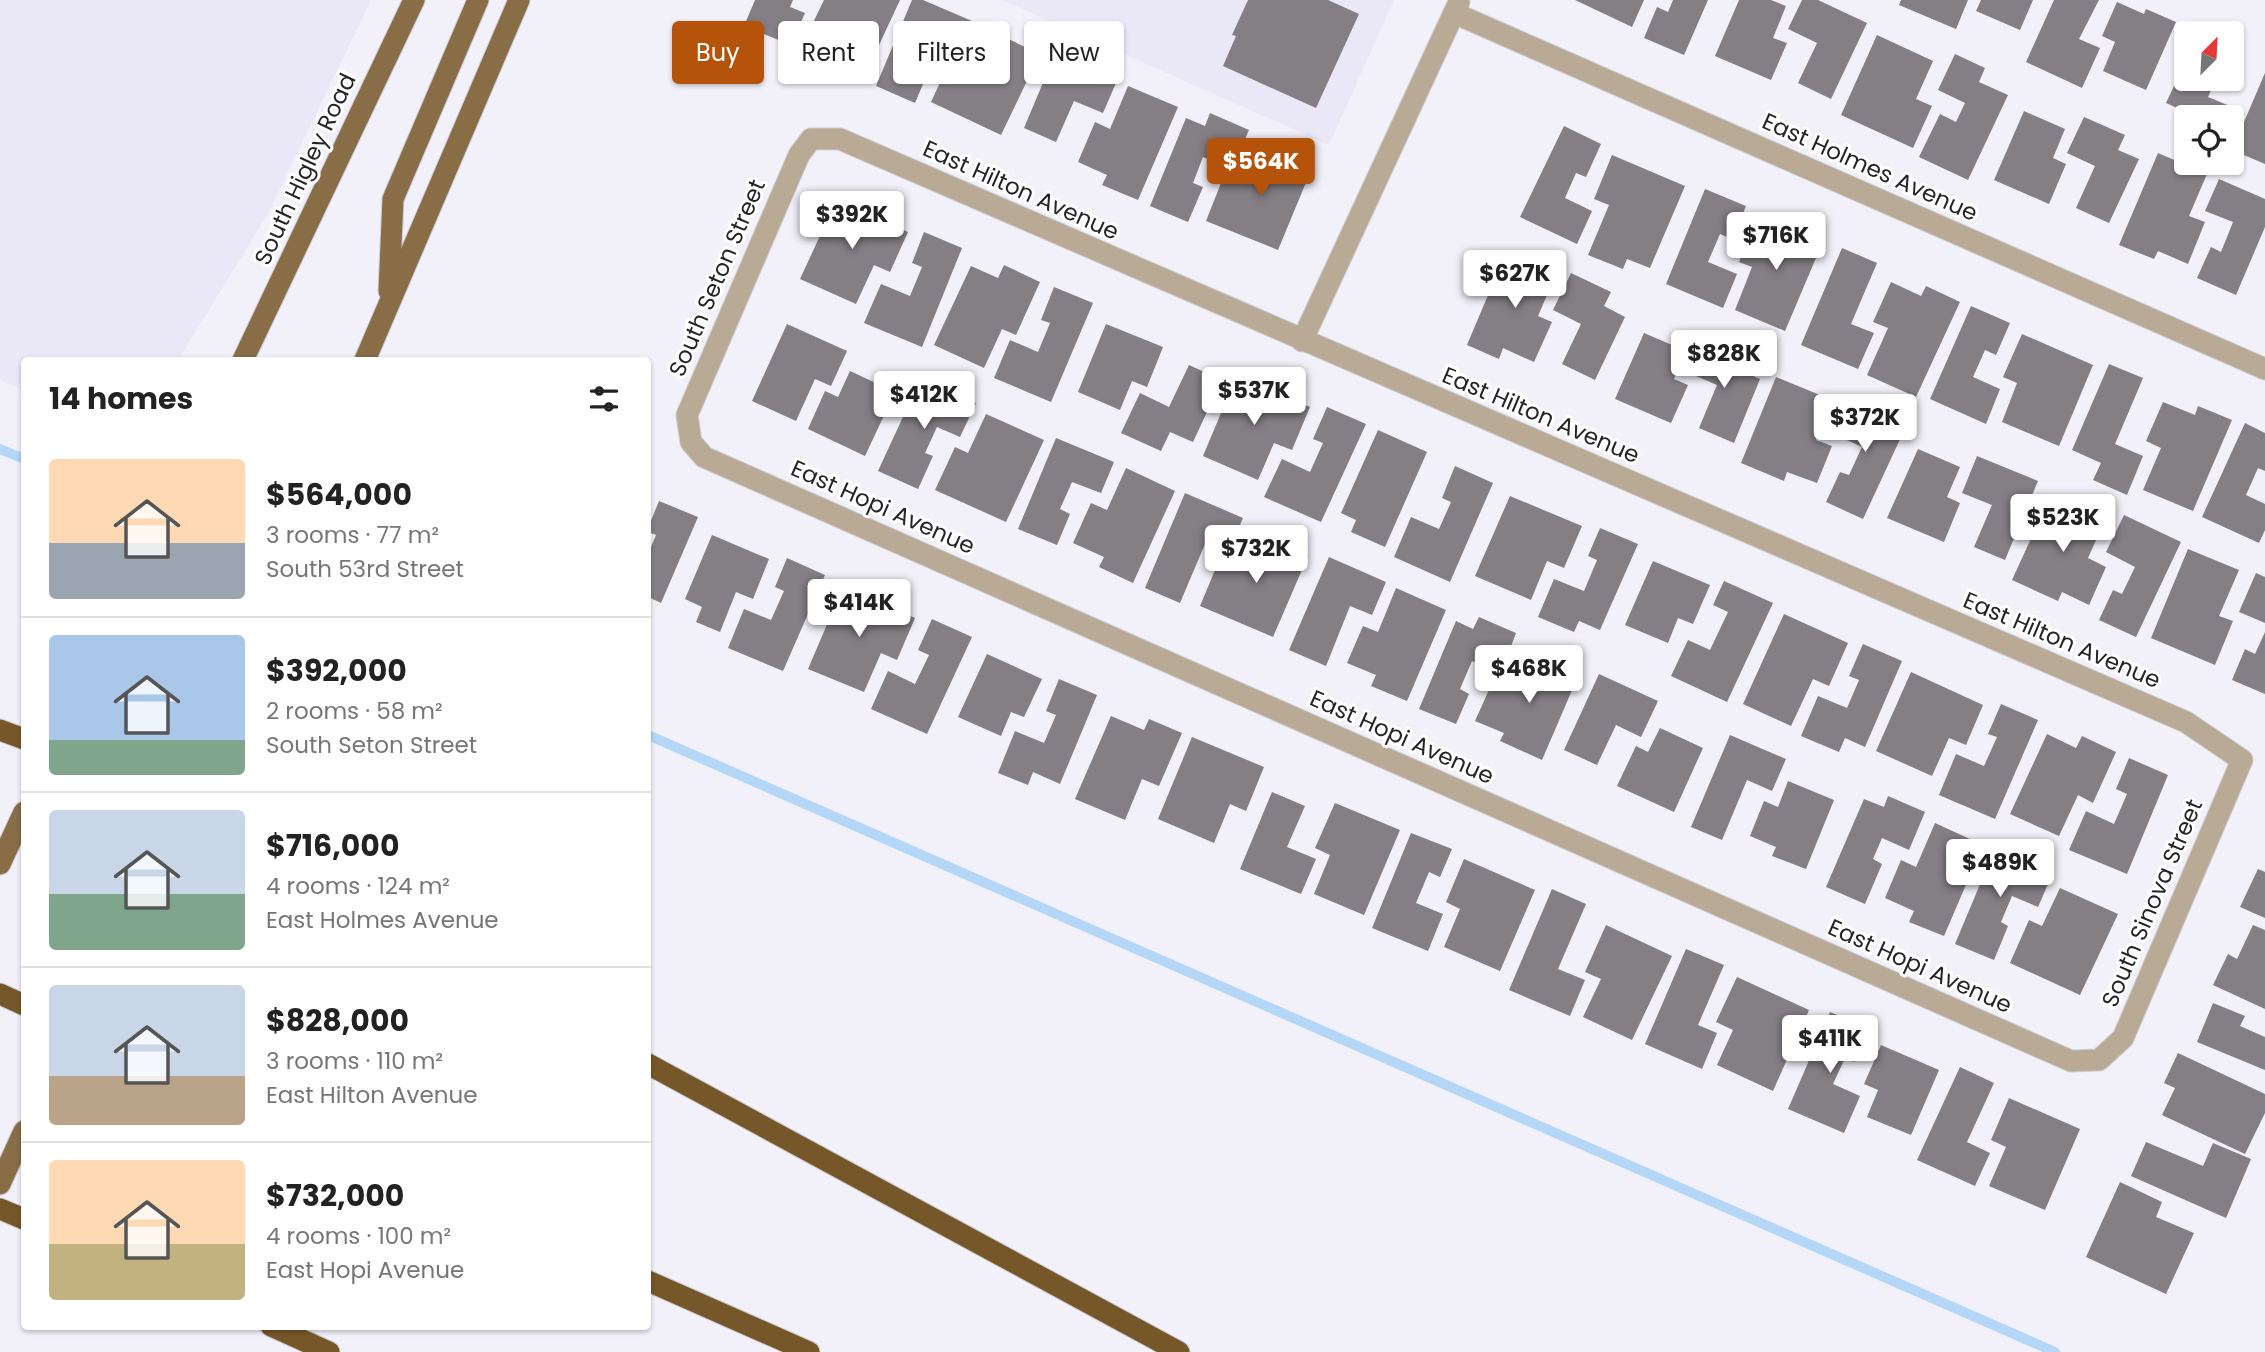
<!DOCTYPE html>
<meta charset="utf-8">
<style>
body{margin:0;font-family:Poppins,sans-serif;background:#f2f2f2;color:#222;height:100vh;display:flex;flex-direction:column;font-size:26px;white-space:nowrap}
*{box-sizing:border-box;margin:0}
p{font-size:23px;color:#767676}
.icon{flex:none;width:38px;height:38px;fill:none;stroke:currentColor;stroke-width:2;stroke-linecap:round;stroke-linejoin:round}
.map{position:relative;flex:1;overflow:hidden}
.drawer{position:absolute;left:21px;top:357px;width:630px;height:973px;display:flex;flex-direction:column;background:#fff;border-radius:7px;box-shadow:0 2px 5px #0004}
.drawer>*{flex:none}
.guide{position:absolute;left:672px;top:21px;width:665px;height:63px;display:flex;gap:14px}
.needle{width:46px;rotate:24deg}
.controls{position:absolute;left:2174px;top:21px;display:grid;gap:14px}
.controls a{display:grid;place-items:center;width:70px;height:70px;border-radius:7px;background:#fff;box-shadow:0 2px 5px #0004;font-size:35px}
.price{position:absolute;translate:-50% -60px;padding:0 16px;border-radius:7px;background:#fff;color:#222;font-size:23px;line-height:46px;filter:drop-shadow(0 2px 4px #0008)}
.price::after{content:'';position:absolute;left:50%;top:42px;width:21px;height:16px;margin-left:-10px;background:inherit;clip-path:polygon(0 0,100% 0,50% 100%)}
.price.selected{background:#b45309;color:#fff}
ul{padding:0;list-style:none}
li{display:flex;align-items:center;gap:21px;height:175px;padding:0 28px}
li+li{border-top:2px solid #e0e0e0}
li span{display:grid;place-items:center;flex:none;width:196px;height:140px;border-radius:7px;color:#555}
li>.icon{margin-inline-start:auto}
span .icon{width:84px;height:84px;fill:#fffc;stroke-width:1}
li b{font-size:30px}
h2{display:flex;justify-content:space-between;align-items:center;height:84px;padding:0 28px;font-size:30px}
.tag{padding:0 24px;border-radius:7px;background:#fff;box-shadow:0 2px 5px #0004;font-size:24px;line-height:63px}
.tag.selected{background:#b45309;color:#fff}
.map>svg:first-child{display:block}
</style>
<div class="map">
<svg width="2265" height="1352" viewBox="0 0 2265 1352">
<rect width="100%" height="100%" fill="#f2f1f9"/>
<!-- built -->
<g fill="#eae7f7">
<polygon points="0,0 371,0 269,212 178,360 24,360 24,391 0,380"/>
<polygon points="1002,0 1394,0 1329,145"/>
</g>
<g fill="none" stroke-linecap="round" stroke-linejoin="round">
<!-- stream -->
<g stroke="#b4d7f8" stroke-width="10">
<polyline points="0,449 24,459"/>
<polyline points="648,735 2055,1352"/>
</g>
</g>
<!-- building -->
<g fill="#847f85">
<polygon points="755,0 793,0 790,7 805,13 791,45 744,26"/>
<polygon points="824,0 900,0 866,73 834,58 839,47 808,33"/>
<polygon points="912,0 923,0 972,21 959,51 930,39 918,66 929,70 915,103 876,86"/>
<polygon points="1248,0 1328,0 1359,14 1316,108 1223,66 1236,36 1232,35"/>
<polygon points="1575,0 1644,0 1632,27"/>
<polygon points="1673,0 1708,0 1684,55 1644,38 1657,7 1668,12"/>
<polygon points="1739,0 1771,0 1786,6 1773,38 1787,43 1771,80 1715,56"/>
<polygon points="1802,0 1818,0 1867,23 1831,99 1798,83 1817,43 1788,29"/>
<polygon points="1901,0 1968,0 1956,29 1899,5"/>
<polygon points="1981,0 2033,0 2020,30 1976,11"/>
<polygon points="2054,0 2099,0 2079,39 2100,48 2082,88 2026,62"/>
<polygon points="2117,2 2144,14 2146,9 2176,22 2146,90 2103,71 2115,42 2102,36"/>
<polygon points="983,27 1040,54 1001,135 931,102 951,59 965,66"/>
<polygon points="1877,35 1933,61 1916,99 1932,106 1913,148 1841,115"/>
<polygon points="1955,54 1985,68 1979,82 2008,95 1968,180 1919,157 1940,114 1956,122 1965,103 1938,90"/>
<polygon points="1079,59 1119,76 1103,113 1074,101 1056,142 1024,128 1050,66 1072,75"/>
<polygon points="2186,60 2186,79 2216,79 2208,97 2237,109 2233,117 2186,117 2186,130 2179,126 2186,112 2166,103"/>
<polygon points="2265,73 2265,164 2232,150"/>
<polygon points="1128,86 1178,107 1138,200 1102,185 1107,175 1078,162 1095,122 1110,129"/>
<polygon points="2024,111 2065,129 2053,158 2066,164 2049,204 1994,180"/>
<polygon points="1210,113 1249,130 1232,169 1203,157 1193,183 1203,187 1188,222 1150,206 1186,118 1205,126"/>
<polygon points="2084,117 2125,135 2118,150 2139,159 2109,223 2076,208 2095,166 2067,153"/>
<polygon points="1564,126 1601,144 1586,177 1576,173 1565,198 1592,211 1577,244 1520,217"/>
<polygon points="1254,144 1312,168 1278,250 1206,221 1223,178 1238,184"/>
<polygon points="2158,153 2207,174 2189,216 2205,222 2188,264 2158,251 2154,259 2119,245"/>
<polygon points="1612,155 1685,186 1650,268 1627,259 1623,269 1588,255 1609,205 1594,199"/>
<polygon points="2219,179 2265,199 2265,227 2236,295 2197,278 2211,247 2221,252 2233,222 2205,211"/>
<polygon points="1705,189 1746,206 1732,239 1720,234 1708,262 1737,274 1723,308 1666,284"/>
<polygon points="837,199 908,232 890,272 874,265 856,304 800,279"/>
<polygon points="1755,221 1784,233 1788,224 1824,239 1785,331 1735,310 1752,267 1739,262"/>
<polygon points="924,232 962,248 922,347 864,323 881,284 910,296 922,267 912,263"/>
<polygon points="1842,248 1877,263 1851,324 1874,333 1858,369 1801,345"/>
<polygon points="1507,250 1557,272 1538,316 1552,322 1534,362 1503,348 1499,359 1467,345"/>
<polygon points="1004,265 1040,282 1016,335 1002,329 984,368 934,345 971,266 998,278"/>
<polygon points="1571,273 1611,292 1604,306 1625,317 1595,380 1562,364 1581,324 1553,310"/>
<polygon points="1891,282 1921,296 1926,286 1960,302 1916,397 1867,375 1888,328 1873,322"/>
<polygon points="1054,287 1093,303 1051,402 994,378 1010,340 1038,352 1050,323 1041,320"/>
<polygon points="1971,306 2010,323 1996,355 1985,350 1973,377 2000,389 1986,424 1930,399"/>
<polygon points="787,324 847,351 831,386 815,379 796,421 752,401"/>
<polygon points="1106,324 1163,347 1147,387 1132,381 1120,410 1078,392"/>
<polygon points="1644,333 1686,351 1674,379 1688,385 1671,423 1615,399"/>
<polygon points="2022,334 2093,365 2059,446 2002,422 2017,383 2003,377"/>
<polygon points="1704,336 1734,349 1727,365 1760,379 1734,443 1699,428 1717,385 1689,373"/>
<polygon points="2109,364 2143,378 2115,444 2143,456 2127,495 2093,480 2101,463 2072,450"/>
<polygon points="1189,365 1222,380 1193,442 1170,432 1161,451 1121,433 1140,393 1169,407"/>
<polygon points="850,371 895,392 865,456 808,429 825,391 838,397"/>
<polygon points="1237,375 1310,407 1292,450 1274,443 1258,480 1203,456"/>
<polygon points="1776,377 1832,400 1816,440 1832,446 1817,483 1787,472 1784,481 1741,463"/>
<polygon points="921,378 976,403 960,437 937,427 925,453 933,456 918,489 878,471"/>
<polygon points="1851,396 1908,422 1863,519 1826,502 1840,472 1849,475 1862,447 1834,434"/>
<polygon points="2163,402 2195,415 2198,406 2232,420 2193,511 2143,490 2161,448 2146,441"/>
<polygon points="1327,407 1366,424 1321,522 1264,497 1282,459 1310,472 1323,443 1313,439"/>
<polygon points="986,414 1044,440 1006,522 935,490 955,447 968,453"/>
<polygon points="2245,423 2265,433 2265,471 2258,468 2246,495 2265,504 2265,530 2259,543 2202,517"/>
<polygon points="1378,430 1427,452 1385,547 1351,532 1356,520 1341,513"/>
<polygon points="1056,438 1114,462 1101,493 1072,482 1060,509 1070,514 1057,545 1018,529"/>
<polygon points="1918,449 1960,467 1947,497 1960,503 1944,542 1887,518"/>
<polygon points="1977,456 2038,481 2005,560 1974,547 1992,505 1962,493"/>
<polygon points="1455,466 1493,483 1450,582 1394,557 1411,517 1439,529 1451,502 1442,498"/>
<polygon points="1126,468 1175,491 1133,583 1099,567 1104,557 1073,543 1091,503 1107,510"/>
<polygon points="1185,493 1243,518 1227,554 1205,544 1180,603 1145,588"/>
<polygon points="2051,495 2105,520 2088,558 2106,567 2089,605 2062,592 2058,601 2012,580"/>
<polygon points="1510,496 1582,526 1564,568 1547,561 1531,600 1475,576"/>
<polygon points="659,501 698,517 661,603 648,597 648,554 656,535 648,532 648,528"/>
<polygon points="2124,515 2181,542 2136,637 2099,620 2113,590 2122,594 2135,567 2106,552"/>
<polygon points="1600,528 1638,544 1600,630 1579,621 1574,632 1538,617 1554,579 1584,591 1597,560 1588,556"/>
<polygon points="1250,531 1308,556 1273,637 1200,606 1218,563 1234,570"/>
<polygon points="712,535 769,559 753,599 736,592 720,632 696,622 702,607 685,599"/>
<polygon points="2188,549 2239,570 2219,616 2233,621 2215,665 2151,638"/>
<polygon points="1329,557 1386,582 1372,615 1350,606 1326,666 1289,650"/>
<polygon points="787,558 825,575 783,671 728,648 744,609 771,620 784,591 775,587"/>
<polygon points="1653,561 1710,585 1693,624 1678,618 1668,643 1625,625"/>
<polygon points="2256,573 2265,577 2265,623 2239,612"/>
<polygon points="1724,581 1773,603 1727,702 1671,676 1688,640 1710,650 1728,612 1713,605"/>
<polygon points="843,587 915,618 897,660 881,653 864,692 808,669"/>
<polygon points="1396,588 1446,610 1407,701 1371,686 1376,675 1347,663 1363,626 1378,632"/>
<polygon points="1784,614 1848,643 1829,686 1813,679 1791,726 1743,704"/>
<polygon points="1479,617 1516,633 1501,673 1472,661 1460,689 1469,694 1456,724 1419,709 1456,621 1473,629"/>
<polygon points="932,619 972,637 927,734 871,709 888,671 915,684 929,655 918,650"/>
<polygon points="2265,632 2265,694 2232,680 2245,649 2255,654"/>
<polygon points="1863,644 1902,661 1865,747 1845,738 1839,752 1801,736 1818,696 1847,708 1859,680 1849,676"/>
<polygon points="1524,651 1579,674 1542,760 1500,741 1504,733 1475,721 1492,683 1508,690"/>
<polygon points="987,654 1042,679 1024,717 1011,712 1001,736 958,717"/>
<polygon points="1911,672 1983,705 1966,745 1949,738 1932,776 1876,751"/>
<polygon points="1599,674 1658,701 1641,737 1616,725 1597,765 1564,750"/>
<polygon points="1059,679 1097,695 1060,784 1033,772 1028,785 998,773 1015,731 1044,743 1056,715 1046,711"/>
<polygon points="2001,704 2038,720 1995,819 1939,795 1956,754 1984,766 1997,737 1988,734"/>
<polygon points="1111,716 1144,730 1149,719 1182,733 1159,786 1142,779 1125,820 1075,799"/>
<polygon points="1660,728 1703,748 1674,812 1617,786 1636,746 1648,752"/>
<polygon points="2047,734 2076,748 2082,736 2116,752 2093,803 2078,795 2059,836 2010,814"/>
<polygon points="1730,735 1786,759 1772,791 1747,780 1722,840 1691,827"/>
<polygon points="1192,737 1264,767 1246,811 1230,804 1214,843 1158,819"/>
<polygon points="2129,758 2168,775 2127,874 2069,850 2086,811 2114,824 2127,794 2116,789"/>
<polygon points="1788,781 1834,800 1806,869 1772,856 1776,847 1750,836 1764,801 1778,807"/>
<polygon points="1272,792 1305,806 1287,847 1316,859 1301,894 1240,869"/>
<polygon points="1888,796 1925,812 1909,850 1882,838 1873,859 1882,864 1865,904 1826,887 1864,799 1884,807"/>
<polygon points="1335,803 1400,830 1364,915 1314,894 1330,855 1315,848"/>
<polygon points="1935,823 1983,845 1944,936 1909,922 1914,911 1885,898 1901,860 1916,867"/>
<polygon points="1411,833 1452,849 1440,877 1429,872 1416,903 1443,914 1428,951 1372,928"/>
<polygon points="1999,839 2021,849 2017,860 2052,875 2038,907 2012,896 2001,922 2008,926 1994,960 1955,944"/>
<polygon points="1464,859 1535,890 1500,971 1444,947 1460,909 1446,902"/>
<polygon points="2258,869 2265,872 2265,918 2240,907"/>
<polygon points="2060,888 2118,914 2080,995 2010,963 2029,920 2042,926"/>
<polygon points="1552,889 1586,904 1558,969 1585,980 1570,1016 1509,990"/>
<polygon points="1606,925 1672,956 1632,1040 1583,1017 1601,979 1585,972"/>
<polygon points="2253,925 2265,930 2265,1009 2213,985 2228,954 2237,959"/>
<polygon points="1686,949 1724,965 1698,1025 1717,1033 1702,1069 1645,1044"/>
<polygon points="1737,977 1809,1010 1773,1091 1717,1065 1733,1030 1716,1022"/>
<polygon points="2213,1003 2245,1016 2240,1026 2265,1037 2265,1070 2197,1042"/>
<polygon points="1830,1012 1869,1028 1854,1062 1845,1058 1833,1084 1860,1096 1844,1133 1788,1109"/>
<polygon points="1881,1045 1939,1070 1911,1135 1867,1117 1878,1090 1864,1084"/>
<polygon points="2178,1053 2265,1094 2265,1113 2245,1154 2162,1115 2175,1088 2164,1083"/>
<polygon points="1960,1067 1994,1083 1967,1142 1990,1153 1975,1186 1917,1160"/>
<polygon points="2009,1098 2080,1129 2045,1210 1989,1186 2006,1147 1991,1140"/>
<polygon points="2146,1142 2203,1166 2213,1143 2251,1159 2226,1218 2131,1176"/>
<polygon points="2120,1182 2162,1202 2156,1217 2194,1233 2166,1294 2086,1257"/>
</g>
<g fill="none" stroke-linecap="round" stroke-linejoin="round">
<!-- minor casing -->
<g stroke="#cdccd3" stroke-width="23">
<g id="minor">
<polyline points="1454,13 2265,369"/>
<polygon points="811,139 840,139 2186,722 2242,760 2123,1038 2099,1060 2071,1061 704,457 691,442 687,415 799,155"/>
<polyline points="1302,341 1459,2"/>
</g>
</g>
<!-- major casing -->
<g stroke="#cdccd3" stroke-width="23">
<g id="major">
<polyline points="389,291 393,199 478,0"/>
<polyline points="243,360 414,0"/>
<polyline points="365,360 519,0"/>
<polyline points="0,864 24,812"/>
<polyline points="0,1184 24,1131"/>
</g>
</g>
<!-- highway casing -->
<g stroke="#cdccd3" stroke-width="23">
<g id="highway">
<polyline points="0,730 24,739"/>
<polyline points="0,994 24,1005"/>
<polyline points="648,1064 1179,1352"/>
<polyline points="0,1209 24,1219"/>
<polyline points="648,1281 809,1352"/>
<polyline points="271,1326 329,1352"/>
</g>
</g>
<!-- minor -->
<use href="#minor" stroke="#b9aa95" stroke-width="21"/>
<!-- major -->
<use href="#major" stroke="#886d47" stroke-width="21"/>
<!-- highway -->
<use href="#highway" stroke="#765729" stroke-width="21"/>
</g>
<g text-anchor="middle" stroke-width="6" stroke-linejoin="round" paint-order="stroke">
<!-- street labels -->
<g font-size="23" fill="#252528" stroke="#fff">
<text transform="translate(1870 167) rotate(24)" y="8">East Holmes Avenue</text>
<text transform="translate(305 169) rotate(-65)" y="8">South Higley Road</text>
<text transform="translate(1021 190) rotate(24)" y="8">East Hilton Avenue</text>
<text transform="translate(717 278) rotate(-67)" y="8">South Seton Street</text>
<text transform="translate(1541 415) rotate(23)" y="8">East Hilton Avenue</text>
<text transform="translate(883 507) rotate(24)" y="8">East Hopi Avenue</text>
<text transform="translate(2062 640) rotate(23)" y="8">East Hilton Avenue</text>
<text transform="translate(1402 737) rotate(24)" y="8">East Hopi Avenue</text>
<text transform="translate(2152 903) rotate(-67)" y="8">South Sinova Street</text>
<text transform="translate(1920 966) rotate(24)" y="8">East Hopi Avenue</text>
</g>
</g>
</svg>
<div class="controls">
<a><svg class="needle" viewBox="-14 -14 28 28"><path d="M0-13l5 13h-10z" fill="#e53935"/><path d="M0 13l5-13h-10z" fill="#767676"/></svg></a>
<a><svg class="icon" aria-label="locate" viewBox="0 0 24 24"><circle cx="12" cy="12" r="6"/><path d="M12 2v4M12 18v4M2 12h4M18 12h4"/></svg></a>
</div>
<b class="price selected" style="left:1261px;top:198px">$564K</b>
<b class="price" style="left:852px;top:251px">$392K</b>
<b class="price" style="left:1776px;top:272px">$716K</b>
<b class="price" style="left:1515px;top:310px">$627K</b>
<b class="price" style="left:1724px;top:390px">$828K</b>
<b class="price" style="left:1254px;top:427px">$537K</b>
<b class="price" style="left:924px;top:431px">$412K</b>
<b class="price" style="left:1865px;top:454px">$372K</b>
<b class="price" style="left:2063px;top:554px">$523K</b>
<b class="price" style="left:1256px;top:585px">$732K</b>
<b class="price" style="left:859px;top:639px">$414K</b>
<b class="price" style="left:1529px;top:705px">$468K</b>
<b class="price" style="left:2000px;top:899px">$489K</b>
<b class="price" style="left:1830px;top:1075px">$411K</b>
<div class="guide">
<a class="tag selected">Buy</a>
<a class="tag">Rent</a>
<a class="tag">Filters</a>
<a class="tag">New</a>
</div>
<section class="drawer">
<h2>14 homes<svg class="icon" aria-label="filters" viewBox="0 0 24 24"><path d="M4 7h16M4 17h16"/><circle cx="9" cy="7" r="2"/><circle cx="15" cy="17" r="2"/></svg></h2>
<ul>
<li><span style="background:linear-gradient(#ffd9b3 60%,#9aa5b1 0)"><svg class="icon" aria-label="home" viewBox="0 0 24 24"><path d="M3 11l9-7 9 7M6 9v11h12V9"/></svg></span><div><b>$564,000</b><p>3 rooms · 77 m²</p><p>South 53rd Street</p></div></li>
<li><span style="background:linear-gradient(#a9c7e8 75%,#7fa58c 0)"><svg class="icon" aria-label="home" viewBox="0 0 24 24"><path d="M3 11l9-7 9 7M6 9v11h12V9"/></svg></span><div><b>$392,000</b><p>2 rooms · 58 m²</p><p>South Seton Street</p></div></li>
<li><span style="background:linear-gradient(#c9d6e8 60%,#7fa58c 0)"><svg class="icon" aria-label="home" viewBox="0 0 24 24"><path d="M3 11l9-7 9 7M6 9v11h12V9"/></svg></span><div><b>$716,000</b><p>4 rooms · 124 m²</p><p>East Holmes Avenue</p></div></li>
<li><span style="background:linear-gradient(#c9d6e8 65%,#b9a48a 0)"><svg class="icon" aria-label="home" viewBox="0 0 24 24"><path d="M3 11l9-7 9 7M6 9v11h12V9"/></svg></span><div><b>$828,000</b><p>3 rooms · 110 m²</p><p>East Hilton Avenue</p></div></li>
<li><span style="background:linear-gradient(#ffd9b3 60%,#c2b280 0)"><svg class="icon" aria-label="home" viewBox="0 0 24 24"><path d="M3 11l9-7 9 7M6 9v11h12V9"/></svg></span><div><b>$732,000</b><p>4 rooms · 100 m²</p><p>East Hopi Avenue</p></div></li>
</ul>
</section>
</div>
